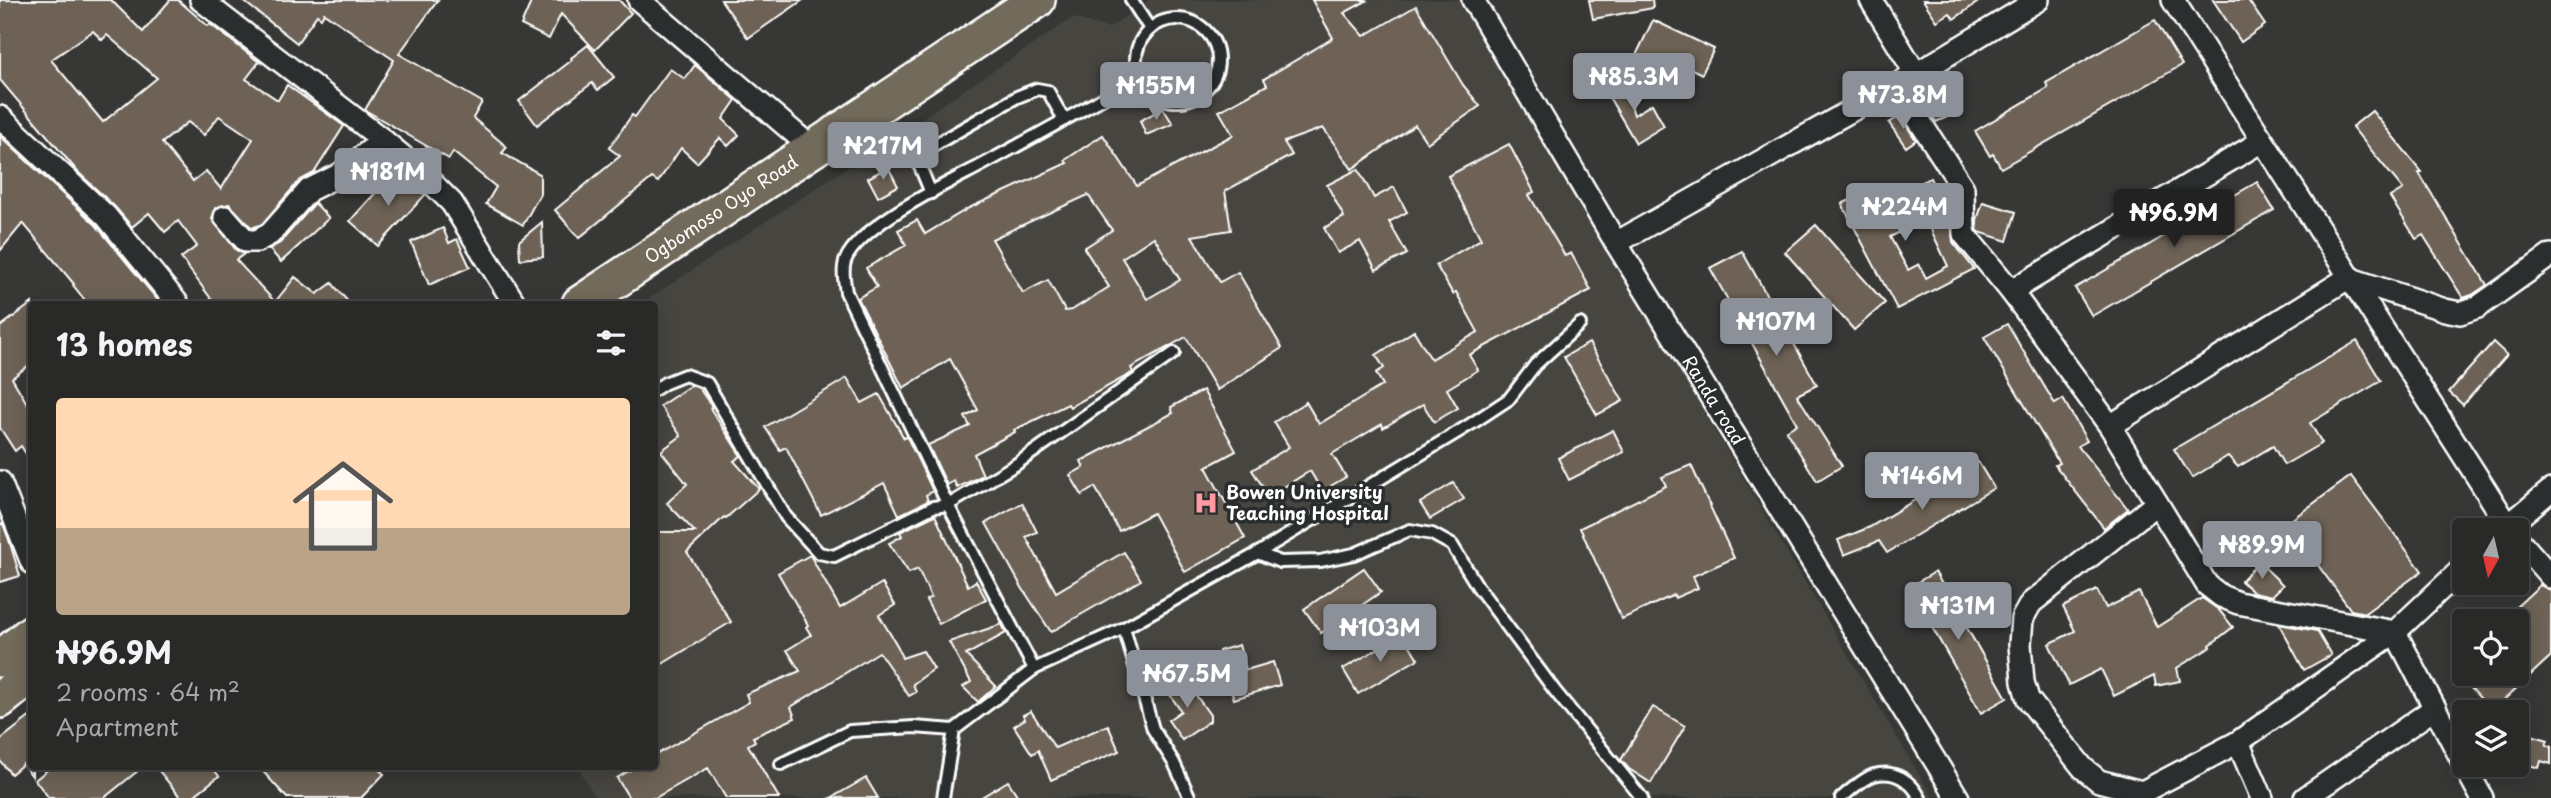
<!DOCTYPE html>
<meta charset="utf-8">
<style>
body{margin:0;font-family:"Playpen Sans",sans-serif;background:#353634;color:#f1f3f6;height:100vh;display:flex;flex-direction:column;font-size:26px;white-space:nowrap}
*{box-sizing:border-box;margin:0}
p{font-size:23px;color:#a5a7a8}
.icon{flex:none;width:38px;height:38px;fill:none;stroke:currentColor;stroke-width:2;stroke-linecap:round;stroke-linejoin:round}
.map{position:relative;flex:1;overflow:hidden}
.drawer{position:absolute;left:28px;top:301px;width:630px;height:469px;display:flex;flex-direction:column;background:#292a28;border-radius:7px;box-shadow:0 4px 18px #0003,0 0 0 2px #454645}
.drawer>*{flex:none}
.needle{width:46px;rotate:188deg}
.buttons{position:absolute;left:2452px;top:518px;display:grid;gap:14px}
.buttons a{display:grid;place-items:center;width:77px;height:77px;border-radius:7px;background:#292a28;box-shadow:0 4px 18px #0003,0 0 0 2px #454645;font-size:35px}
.price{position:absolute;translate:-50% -60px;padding:0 16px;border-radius:7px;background:#8c9099;color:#fff;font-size:23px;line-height:46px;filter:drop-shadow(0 2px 4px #0008)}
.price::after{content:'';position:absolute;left:50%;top:42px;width:21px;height:16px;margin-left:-10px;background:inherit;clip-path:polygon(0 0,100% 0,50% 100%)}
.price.active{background:#222;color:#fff}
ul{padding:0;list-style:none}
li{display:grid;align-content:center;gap:14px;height:371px;padding:0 28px}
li+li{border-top:2px solid #454645}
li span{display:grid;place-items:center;height:217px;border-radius:7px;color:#555}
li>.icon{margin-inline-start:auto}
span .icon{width:126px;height:126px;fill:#fffc;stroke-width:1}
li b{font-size:30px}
h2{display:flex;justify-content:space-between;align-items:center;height:84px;padding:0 28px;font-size:30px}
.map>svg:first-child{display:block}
</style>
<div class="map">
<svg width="2551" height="798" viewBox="0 0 2551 798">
<rect width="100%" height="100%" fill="#373836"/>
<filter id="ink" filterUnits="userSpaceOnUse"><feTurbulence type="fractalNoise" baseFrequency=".0143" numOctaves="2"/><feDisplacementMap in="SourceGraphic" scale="14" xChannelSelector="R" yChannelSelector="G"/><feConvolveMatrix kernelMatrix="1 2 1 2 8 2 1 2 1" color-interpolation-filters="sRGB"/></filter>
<g filter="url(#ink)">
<!-- built -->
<polygon fill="#47453f" points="1149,0 1459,0 1933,798 596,798 578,767 654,766 654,304 641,304 1073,18 1109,28"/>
<!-- building -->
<g fill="#6d6254" stroke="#fff" stroke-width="2" fill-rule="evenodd">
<path d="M0,0H111L143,32L170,0H178L208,26L210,24L259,62L246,79L278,100L287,85L344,126L314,173L299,181L262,224L252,228L229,204L216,208L212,219L236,250L244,254L236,260L275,302L295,277L317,294L332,283L350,304H215L181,258L197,246L178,221L165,232L149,213L132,227L115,207L77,171L0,80ZM93,31L102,40L107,35L157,78L103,122L51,60ZM219,116L253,139L221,189L206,171L193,181L162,143L188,122L204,135Z"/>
<polygon points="242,0 438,0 399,54 482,102 473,118 507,147 502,153 540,174 540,194 523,225 486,204 496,187 453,152 449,159 365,110 394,60 324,13 321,18 317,15 297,43"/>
<polygon points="532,0 619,0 631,13 595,50 561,14 549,39 521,25"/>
<polygon points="721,0 803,0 748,38"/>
<path d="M1312,0H1368L1344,13L1364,36L1416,6L1463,85L1480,106L1427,143L1415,125L1352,169L1323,128L1284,142L1292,155L1225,191L1231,230L1192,236L1220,282L1238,272L1282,348L1217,390L1186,337L1131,368L1133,372L1127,376L1070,407L1068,404L1014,430L1015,432L974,454L983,475L957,488L954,481L947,485L928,445L970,426L965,417L978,410L950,359L903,388L858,298L877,287L866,268L906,245L898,230L917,220L925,234L969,208L1067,163L1065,160L1103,135L1137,186L1233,135L1219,111L1267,85L1264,79L1333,38ZM1088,195L1112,230L1084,248L1109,287L1072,310L1065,311L1048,280L1023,293L992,239ZM1154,237L1180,280L1147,299L1122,258Z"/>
<polygon points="1589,0 1652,0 1653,8 1593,19"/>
<polygon points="1923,0 1981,0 1954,19 1950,13 1937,21"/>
<polygon points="2213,0 2248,0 2265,25 2241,42"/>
<polygon points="1653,20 1714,49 1702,74 1671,59 1628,72"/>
<polygon points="2155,20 2182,65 2001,168 1993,154 1990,156 1975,131 2048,88 2046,83"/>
<polygon points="588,45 614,77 598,90 592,83 537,125 519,101 572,60 571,58"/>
<polygon points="695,65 736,100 723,119 739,135 728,146 720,138 697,163 681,148 658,182 652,178 579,238 555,210 620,156 609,148 632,115 635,117 670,69 685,79"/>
<polygon points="1623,80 1634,115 1652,104 1664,126 1636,143 1609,97 1606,85"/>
<polygon points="1943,95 1952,115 1936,122 1924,103"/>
<polygon points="1163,108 1173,124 1146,135 1140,121"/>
<polygon points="2372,111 2422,172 2419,173 2487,285 2472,295 2463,298 2423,235 2416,239 2390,197 2403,189 2352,127"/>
<polygon points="1900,116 1916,140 1906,147 1889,123"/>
<polygon points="0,136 96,225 161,304 88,304 73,285 74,284 23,223 0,251"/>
<polygon points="1509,144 1534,192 1529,195 1565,256 1571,253 1591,290 1469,355 1478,370 1447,389 1458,408 1434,422 1423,404 1383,428 1382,424 1332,454 1346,477 1322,491 1310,471 1269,496 1252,470 1289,447 1274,422 1306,402 1319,424 1383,385 1376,373 1384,368 1376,355 1414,331 1431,359 1478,332 1456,292 1453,294 1436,265 1481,239 1448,176"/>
<polygon points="888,167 898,186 878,197 868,178"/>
<polygon points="397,169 425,195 378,246 350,221"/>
<polygon points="1358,169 1374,198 1394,187 1407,212 1389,222 1407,254 1376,270 1360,241 1338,253 1324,228 1344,217 1327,185"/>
<polygon points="1930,178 1951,220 1953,242 1974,269 1897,309 1842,204 1878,186 1902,231 1890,237 1908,270 1919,264 1926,278 1948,266 1911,187"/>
<polygon points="2257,182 2274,210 2092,316 2075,288"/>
<polygon points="1983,202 2016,212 2007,241 1979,232 1977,229 1977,220"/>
<polygon points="315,203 329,218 281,262 269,249 280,243"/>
<polygon points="542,222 543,257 520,259 519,241"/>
<polygon points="1816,225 1885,303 1854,330 1785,252"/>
<polygon points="443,228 449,243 457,239 470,267 429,285 411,242"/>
<polygon points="1742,251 1817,385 1797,395 1842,466 1817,481 1786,431 1797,424 1710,268"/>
<polygon points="32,303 32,363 12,378 32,412 32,463 21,446 15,451 0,428 0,327"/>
<polygon points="2007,324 2055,404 2063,399 2087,441 2078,446 2128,509 2104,528 2055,465 2059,463 1984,337"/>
<polygon points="2357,341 2381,381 2310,423 2322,443 2284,465 2273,446 2238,467 2228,456 2192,478 2174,449"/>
<polygon points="2493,342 2507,355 2463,405 2449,392"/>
<polygon points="1589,343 1623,401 1597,415 1564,357"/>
<polygon points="847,378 862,403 879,394 904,438 907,437 933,491 926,495 928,501 899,515 884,483 821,515 786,447 780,450 765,427"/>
<polygon points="691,385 699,388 712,407 710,408 741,456 734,461 759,489 726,518 724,517 687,552 731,622 654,669 654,532 695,532 667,503 687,484 661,451 681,436 660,406"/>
<polygon points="1203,390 1236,451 1206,467 1245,538 1185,572 1153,513 1119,531 1095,487 1082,495 1070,475 1084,467 1081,461 1173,413 1171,407"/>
<polygon points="1613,430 1624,452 1569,480 1558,458"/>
<polygon points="1978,462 1994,488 1887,553 1879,541 1844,555 1838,540 1870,527"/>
<polygon points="1691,465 1734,558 1693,576 1698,588 1675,598 1674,595 1622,619 1580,528 1666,486 1662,477"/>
<polygon points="2351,476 2422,571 2365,613 2351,610 2287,523"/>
<polygon points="1453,483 1464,499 1430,519 1420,503"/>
<polygon points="1022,503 1037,532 1026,537 1056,592 1124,552 1141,580 1051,632 1021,586 986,523"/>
<polygon points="935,515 968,586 976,581 986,599 939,624 926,600 931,597 918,569 909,573 889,543 902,536 900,532"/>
<polygon points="0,524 3,524 9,540 20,576 0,582"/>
<polygon points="810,555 840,608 882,583 895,605 879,615 898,647 902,658 923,651 934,669 913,684 916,692 909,696 879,652 791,707 795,718 753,737 755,741 748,745 779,798 726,798 708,768 655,798 629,798 617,778 637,766 654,766 654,756 749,702 746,694 800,671 787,650 811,635 806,627 808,625 778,573"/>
<polygon points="2259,562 2283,585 2272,596 2253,592 2241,581"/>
<polygon points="1364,568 1381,592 1321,633 1304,609"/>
<polygon points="1935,572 2007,698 1981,713 1909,587"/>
<polygon points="2540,585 2551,590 2551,656 2492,711 2458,674 2516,674 2516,621 2501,621"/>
<polygon points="2097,590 2106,608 2139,592 2157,627 2202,598 2219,610 2233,627 2210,645 2211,647 2177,668 2180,681 2156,686 2154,676 2114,696 2101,669 2069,685 2049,644 2075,631 2063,607"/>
<polygon points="1002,624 1006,633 966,655 996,686 978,702 963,687 971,682 949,642"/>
<polygon points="2279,624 2317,631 2331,655 2304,670"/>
<polygon points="1403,634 1418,659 1358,694 1343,669"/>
<polygon points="1239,645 1246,670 1273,662 1280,685 1234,699 1219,651"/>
<polygon points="1183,677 1210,715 1210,721 1182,740 1168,720 1181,711 1166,689"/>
<polygon points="1653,707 1685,726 1651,783 1629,769 1621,760"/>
<polygon points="1031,711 1055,748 1108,725 1119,751 1051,780 1038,750 1032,754 1014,726 1025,719 1023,715"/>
<polygon points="32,715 32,776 23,764 11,774 0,761 0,740"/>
<polygon points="2521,732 2548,740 2546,745 2551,746 2551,764 2541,761 2539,768 2516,761 2516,747"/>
<polygon points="52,766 144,766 104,798 49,798 35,780"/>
<polygon points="155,766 211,766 219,776 191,798 181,798"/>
<polygon points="258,766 375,766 384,774 361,798 287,798"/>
<polygon points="866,778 878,798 831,798"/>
<polygon points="1008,781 1019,798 980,798"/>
</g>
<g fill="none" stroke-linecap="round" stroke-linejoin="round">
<!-- service casing -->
<g stroke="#fff" stroke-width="16">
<g id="service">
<polyline points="1131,0 1150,29"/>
<circle cx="1177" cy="60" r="41"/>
<polyline points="931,193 919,164 926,150 1017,97 1037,89 1048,91 1064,120"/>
<polyline points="654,390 665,383 685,375 707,383 786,517 819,553 834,556 933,507 948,505 1015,465 1174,353"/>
<polyline points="1258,553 1280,562 1320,561 1354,554 1410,530 1432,534 1452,545 1478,587 1555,691 1642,798"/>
<polyline points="1124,628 1153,729 1174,763 1190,798"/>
<path d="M1034,669L948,505L846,292C844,279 841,266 848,255C869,221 944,185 980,166C1034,137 1087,107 1140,78"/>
<polyline points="781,764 850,731 914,727 954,730 1034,669 1124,628 1258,553 1471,424 1509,399 1535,365 1580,324"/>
<polyline points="943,798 954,730"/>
<path d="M1841,798C1850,791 1863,778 1874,775C1895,769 1911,781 1920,798"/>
</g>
</g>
<!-- minor casing -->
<g stroke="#fff" stroke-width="26">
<g id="minor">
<polyline points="201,0 383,140 420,171 452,203 515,304"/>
<polyline points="639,0 812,148"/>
<path id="s1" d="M1473,0L1616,243L1958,798"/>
<polyline points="1871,0 1916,74"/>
<polyline points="2173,0 2511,530"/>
<polyline points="1896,85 1963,188 1964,234 2011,291 2110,426 2207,585 2221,596 2238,603 2395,632 2464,764"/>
<polyline points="0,117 106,216 178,304"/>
<polyline points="225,217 246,241 257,241 270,234 309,190 339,175 383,140"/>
<polyline points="1616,243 1916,74 2038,0"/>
<polyline points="2011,291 2262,141"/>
<polyline points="2110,426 2348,278 2445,310 2460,313 2478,307 2551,255"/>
<polyline points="0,482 32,563"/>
<polyline points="2503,530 2551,490"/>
<polyline points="2516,537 2551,577"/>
<polyline points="2238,742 2262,798"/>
<polyline points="2464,765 2482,798"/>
<polyline points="2142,792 2099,781 2083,768 2028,699 2023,682 2020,644 2022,619 2031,603 2157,503"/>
<polyline points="2131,798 2238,742 2395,632 2464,567"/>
<polyline points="2305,798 2435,708"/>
</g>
</g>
<!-- trunk casing -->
<g stroke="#fff" stroke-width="40">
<g id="trunk">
<path id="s2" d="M580,304L1037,0"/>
<polyline points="0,659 32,633"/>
<polyline points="0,700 32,674"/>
</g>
</g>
<!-- service -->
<use href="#service" stroke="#2a2d2e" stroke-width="10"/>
<!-- minor -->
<use href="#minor" stroke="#2a2d2e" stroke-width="21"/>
<!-- trunk -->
<use href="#trunk" stroke="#726b5a" stroke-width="35"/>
</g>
</g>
<!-- icons -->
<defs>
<g id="hospital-bare" transform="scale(1.89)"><path d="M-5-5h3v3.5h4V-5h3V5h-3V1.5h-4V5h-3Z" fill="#ff9aa2" stroke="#2a2d2e" stroke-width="2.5" paint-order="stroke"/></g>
</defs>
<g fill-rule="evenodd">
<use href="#hospital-bare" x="1206" y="503"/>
</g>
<g text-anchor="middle" stroke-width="7" stroke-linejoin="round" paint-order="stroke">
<!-- street labels -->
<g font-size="18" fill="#fff" stroke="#2a2d2e">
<text dy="6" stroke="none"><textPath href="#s2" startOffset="170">Ogbomoso Oyo Road</textPath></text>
<text dy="6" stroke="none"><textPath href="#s1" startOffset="467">Randa road</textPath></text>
</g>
<!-- poi labels -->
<g font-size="18" font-weight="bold" fill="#fff" stroke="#2a2d2e" text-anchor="start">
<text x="1226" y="499">Bowen University<tspan x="1226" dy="21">Teaching Hospital</tspan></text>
</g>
</g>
</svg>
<div class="buttons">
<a><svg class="needle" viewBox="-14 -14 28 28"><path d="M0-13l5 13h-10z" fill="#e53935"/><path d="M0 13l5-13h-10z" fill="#a5a7a8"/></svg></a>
<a><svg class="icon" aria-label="locate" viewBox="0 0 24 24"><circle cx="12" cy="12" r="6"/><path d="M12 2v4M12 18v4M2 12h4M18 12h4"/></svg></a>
<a><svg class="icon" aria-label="layers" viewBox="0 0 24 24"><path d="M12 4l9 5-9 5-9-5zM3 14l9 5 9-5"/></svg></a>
</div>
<b class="price" style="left:1634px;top:113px">₦85.3M</b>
<b class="price" style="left:1156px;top:122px">₦155M</b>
<b class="price" style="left:1903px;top:131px">₦73.8M</b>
<b class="price" style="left:883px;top:182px">₦217M</b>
<b class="price" style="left:388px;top:208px">₦181M</b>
<b class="price" style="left:1905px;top:243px">₦224M</b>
<b class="price active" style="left:2174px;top:249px">₦96.9M</b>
<b class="price" style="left:1776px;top:358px">₦107M</b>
<b class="price" style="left:1922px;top:512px">₦146M</b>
<b class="price" style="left:2262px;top:581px">₦89.9M</b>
<b class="price" style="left:1958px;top:642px">₦131M</b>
<b class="price" style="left:1380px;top:664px">₦103M</b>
<b class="price" style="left:1187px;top:710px">₦67.5M</b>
<section class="drawer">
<h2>13 homes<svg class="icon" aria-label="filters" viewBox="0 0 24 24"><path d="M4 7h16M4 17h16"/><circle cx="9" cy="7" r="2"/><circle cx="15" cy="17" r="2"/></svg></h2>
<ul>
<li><span style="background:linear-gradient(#ffd9b3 60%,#b9a48a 0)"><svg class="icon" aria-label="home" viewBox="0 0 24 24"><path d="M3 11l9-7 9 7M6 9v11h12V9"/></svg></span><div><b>₦96.9M</b><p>2 rooms · 64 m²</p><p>Apartment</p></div></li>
</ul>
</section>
</div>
